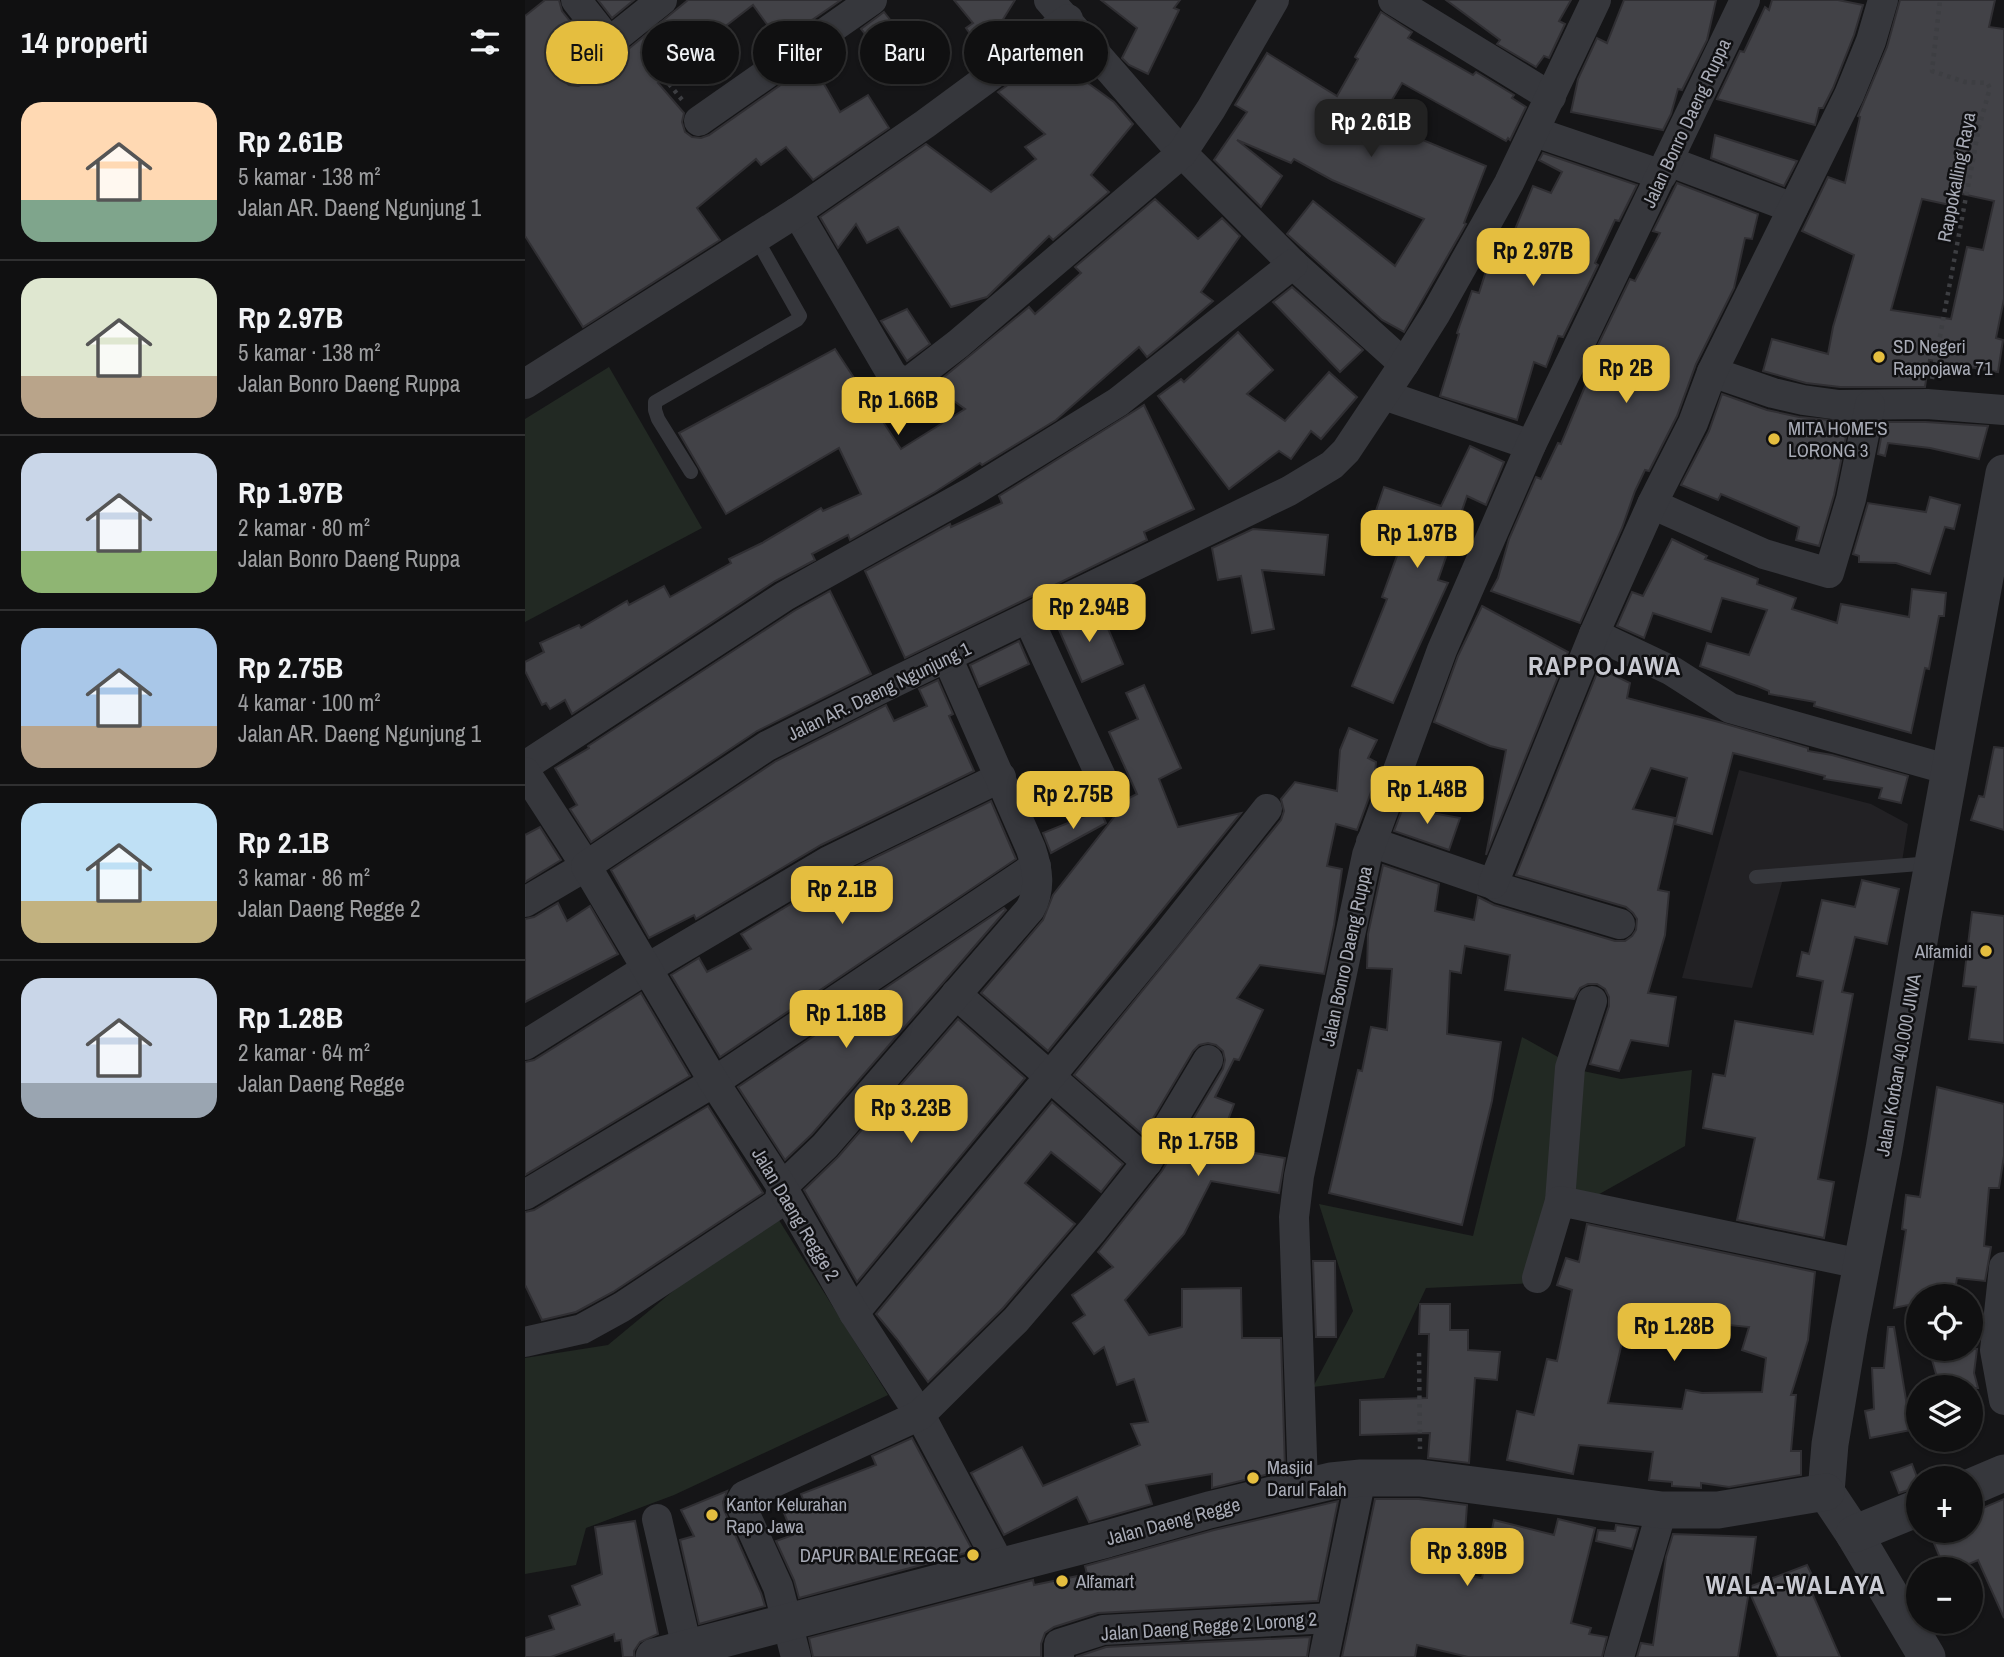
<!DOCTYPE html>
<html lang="id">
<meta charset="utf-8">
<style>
body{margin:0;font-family:"Archivo Narrow",sans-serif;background:#19191a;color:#f1f3f6;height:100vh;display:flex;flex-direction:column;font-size:26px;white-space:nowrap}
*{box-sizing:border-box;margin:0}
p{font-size:23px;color:#9c9d9f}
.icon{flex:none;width:38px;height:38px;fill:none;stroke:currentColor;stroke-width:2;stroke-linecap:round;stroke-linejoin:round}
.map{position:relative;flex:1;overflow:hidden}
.details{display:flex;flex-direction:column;background:#101011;width:525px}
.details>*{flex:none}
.guide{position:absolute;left:21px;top:21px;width:665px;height:63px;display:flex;gap:14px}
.buttons{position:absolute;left:1381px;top:1284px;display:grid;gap:14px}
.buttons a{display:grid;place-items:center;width:77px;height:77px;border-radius:50%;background:#101011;box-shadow:0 2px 5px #0004,0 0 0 2px #303031;font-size:35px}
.price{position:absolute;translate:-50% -60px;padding:0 16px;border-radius:14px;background:#e5be3f;color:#111;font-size:23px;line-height:46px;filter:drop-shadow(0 2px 4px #0008)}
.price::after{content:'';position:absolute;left:50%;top:42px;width:21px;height:16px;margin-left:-10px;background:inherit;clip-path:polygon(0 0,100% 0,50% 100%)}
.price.current{background:#222;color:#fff}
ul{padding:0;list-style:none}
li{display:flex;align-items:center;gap:21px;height:175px;padding:0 21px}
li+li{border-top:2px solid #303031}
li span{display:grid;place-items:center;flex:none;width:196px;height:140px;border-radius:21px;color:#555}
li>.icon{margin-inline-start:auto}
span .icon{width:84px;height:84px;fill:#fffc;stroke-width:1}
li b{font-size:30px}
h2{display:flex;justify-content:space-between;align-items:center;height:84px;padding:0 21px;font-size:30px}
.tag{padding:0 24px;border-radius:32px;background:#101011;box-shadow:0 2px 5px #0004,0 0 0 2px #303031;font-size:24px;line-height:63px}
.tag.current{background:#e5be3f;color:#111}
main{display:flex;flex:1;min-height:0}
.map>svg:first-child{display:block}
</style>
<main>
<section class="details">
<h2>14 properti<svg class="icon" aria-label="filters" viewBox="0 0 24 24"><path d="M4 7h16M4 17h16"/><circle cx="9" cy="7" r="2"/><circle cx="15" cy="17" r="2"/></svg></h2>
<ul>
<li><span style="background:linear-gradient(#ffd9b3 70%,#7fa58c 0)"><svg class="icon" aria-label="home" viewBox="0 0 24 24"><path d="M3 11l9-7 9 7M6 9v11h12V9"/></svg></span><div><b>Rp 2.61B</b><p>5 kamar · 138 m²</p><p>Jalan AR. Daeng Ngunjung 1</p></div></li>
<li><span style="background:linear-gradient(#dfe7d0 70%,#b9a48a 0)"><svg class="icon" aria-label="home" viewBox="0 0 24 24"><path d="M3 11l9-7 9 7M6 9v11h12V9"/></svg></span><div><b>Rp 2.97B</b><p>5 kamar · 138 m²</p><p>Jalan Bonro Daeng Ruppa</p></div></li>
<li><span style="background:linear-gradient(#c9d6e8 70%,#8fb573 0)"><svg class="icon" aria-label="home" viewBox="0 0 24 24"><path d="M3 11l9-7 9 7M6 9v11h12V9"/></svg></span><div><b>Rp 1.97B</b><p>2 kamar · 80 m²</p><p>Jalan Bonro Daeng Ruppa</p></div></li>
<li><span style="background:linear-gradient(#a9c7e8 70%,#b9a48a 0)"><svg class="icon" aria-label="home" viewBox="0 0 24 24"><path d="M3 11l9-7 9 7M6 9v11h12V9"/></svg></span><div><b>Rp 2.75B</b><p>4 kamar · 100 m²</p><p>Jalan AR. Daeng Ngunjung 1</p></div></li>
<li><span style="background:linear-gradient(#bfe0f5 70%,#c2b280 0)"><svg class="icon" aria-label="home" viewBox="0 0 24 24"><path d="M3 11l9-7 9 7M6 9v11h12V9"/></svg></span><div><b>Rp 2.1B</b><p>3 kamar · 86 m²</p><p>Jalan Daeng Regge 2</p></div></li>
<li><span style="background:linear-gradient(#c9d6e8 75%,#9aa5b1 0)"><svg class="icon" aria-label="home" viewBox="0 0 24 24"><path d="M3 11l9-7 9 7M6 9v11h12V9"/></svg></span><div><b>Rp 1.28B</b><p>2 kamar · 64 m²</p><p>Jalan Daeng Regge</p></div></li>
</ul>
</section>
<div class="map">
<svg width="1479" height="1657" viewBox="0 0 1479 1657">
<rect width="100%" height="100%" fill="#151517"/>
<!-- built -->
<polygon fill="#222124" points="1214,770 1346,804 1383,824 1376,868 1258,879 1227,988 1157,978"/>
<!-- green -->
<g fill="#222923">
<polygon points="84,367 177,528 0,622 0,419"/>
<polygon points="997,1037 1058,1071 1096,1079 1167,1070 1160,1146 1028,1220 1012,1283 901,1288 859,1378 788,1387 828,1311 794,1204 948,1236"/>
<polygon points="247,1209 363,1395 149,1495 61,1528 51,1565 0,1574 0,1358 83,1345"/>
</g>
<!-- building -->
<g fill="#424247" stroke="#302f33" stroke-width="2" fill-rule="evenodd">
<polygon points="20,0 34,0 37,11 60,40 40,55 35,63 34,71 37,79 44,85 53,86 62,83 163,0 316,0 255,42 228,5 171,49 174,53 133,83 159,113 157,122 160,132 167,137 176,138 184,135 287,63 315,112 343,95 364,128 288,180 261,147 236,165 231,159 172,208 195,240 58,327 0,236 0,16"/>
<polygon points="73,0 109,0 87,18"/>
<polygon points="429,0 490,0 477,21 494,33 462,57 441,28 448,23"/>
<polygon points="576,0 655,0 649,8 654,10 623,74 604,65 597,58 612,28"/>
<polygon points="921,0 1046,0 1034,21 1040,24 1024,58 1019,56 1011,67 972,44 975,40"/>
<polygon points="1099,0 1191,0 1182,40 1157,90 1153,89 1146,114 1138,130 1046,112 1053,79 1072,38 1082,43"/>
<polygon points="1247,0 1313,0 1338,5 1329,35 1308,88 1298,108 1294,108 1290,125 1192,99 1215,51 1219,52 1240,7 1244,10"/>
<path d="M1375,0H1470L1464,27L1479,29V299L1471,338L1478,340L1473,372L1404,360L1400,387H1315L1281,383L1238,371L1247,339L1303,354L1308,327L1329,255L1277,231L1303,177L1320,183L1335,117L1333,116L1362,47ZM1428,192L1469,201L1458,250L1442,247L1426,319L1366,310L1397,199L1425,205Z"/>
<polygon points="359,12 401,65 379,82 336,29"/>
<polygon points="856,12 887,32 883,38 948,75 951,72 989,95 987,98 1001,107 985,140 983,138 981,141 877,83 854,122 961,166 939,223 941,224 879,332 857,320 762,234 788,201 870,266 899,219 807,180 769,159 766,163 712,140 757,176 736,207 689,160 722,112 710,105 742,53 812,96 833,59 830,57"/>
<polygon points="524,55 589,102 608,124 566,175 584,192 528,240 524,236 462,297 426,307 373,227 342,243 331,224 313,248 295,217 401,144 466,192 511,159 500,147 520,134 473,92"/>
<polygon points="1190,135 1272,161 1259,186 1186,158"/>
<polygon points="1018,153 1112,185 1094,221 1090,220 1070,263 1073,265 1038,337 1033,336 1021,367 1009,362 992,420 915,396 934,334 932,333 947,291 954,293 969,246 972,241 984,244 1008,186 1026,193 1037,172 1014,160"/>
<polygon points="1152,183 1233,214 1227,239 1220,238 1209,288 1171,364 1152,416 1124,471 1120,470 1110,491 1097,528 1055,623 966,591 973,578 984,539 1011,477 1016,479 1033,443 1036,444 1076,348 1072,347 1105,279 1110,281 1135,233 1128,231"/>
<polygon points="630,199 673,239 697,218 715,236 676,292 688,301 643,340 622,357 614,347 531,420 457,465 455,463 410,492 325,540 323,535 287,554 290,560 250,581 47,714 40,700 25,709 21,703 17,705 0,671 0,662 19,652 15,643 54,625 56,628 102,601 104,605 139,586 145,597 206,563 204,559 237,543 296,508 298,511 336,494 314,448 201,514 154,433 310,349 376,449 440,409 408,386 504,307 510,314 556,273 550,267"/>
<polygon points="767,287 838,350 815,372 748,302"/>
<polygon points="382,309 405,344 382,361 356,321"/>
<polygon points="713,332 748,370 722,394 760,421 804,372 832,397 796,439 786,431 766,459 754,451 704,489 633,396 656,379 659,382"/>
<polygon points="1197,394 1242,410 1274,417 1324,422 1309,495 1294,546 1271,540 1274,527 1196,494 1193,500 1156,485 1184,431"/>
<polygon points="619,405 669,509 619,532 622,540 380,658 340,571 425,524 426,527 477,503 474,496"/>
<polygon points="1359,422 1401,422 1463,426 1454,459 1405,448 1363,443 1360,456 1353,454"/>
<polygon points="945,446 979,462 961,505 942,496 913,580 923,583 868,703 827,686 862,599 857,597 877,542 844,531 859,487 916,506"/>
<polygon points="1405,497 1435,505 1429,529 1420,527 1405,574 1371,563 1334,562 1334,556 1328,554 1343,503 1401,512"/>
<polygon points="728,529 803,535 799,575 737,570 749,629 727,633 716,576 693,580 687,548"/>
<polygon points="1147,539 1182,556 1180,559 1233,579 1232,584 1271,598 1267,609 1312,623 1316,604 1384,617 1387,589 1421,593 1419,616 1414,616 1404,669 1400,668 1386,733 1289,706 1290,702 1244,694 1244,691 1232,686 1175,666 1182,643 1224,655 1242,610 1197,598 1186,632 1128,613 1119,638 1092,626 1107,592 1118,596"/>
<polygon points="305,591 346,674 232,731 66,842 45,809 52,805 30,768 64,748 63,746 269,611"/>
<polygon points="957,606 1043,652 961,855 981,750 965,746 909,722 933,656"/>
<polygon points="565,607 572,622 579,619 598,664 557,682 531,623"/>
<polygon points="494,641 504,664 454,687 445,665"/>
<polygon points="1074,668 1105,683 1102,698 1194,722 1283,748 1283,751 1307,755 1383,776 1376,803 1354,798 1357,788 1299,779 1300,776 1208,753 1187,834 1150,824 1162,778 1126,768 1108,809 1150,818 1133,890 1144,892 1140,935 1123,993 1151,997 1143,1046 1106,1040 1094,1071 1065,1064 1084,1006 1084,997 1080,989 1072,984 1063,984 1055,988 1049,999 980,990 985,955 940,946 936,973 925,971 922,1034 976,1042 967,1101 937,1225 804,1193 833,1070 837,1071 846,1027 862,1030 867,969 842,968 843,934 858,865 914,884 910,911 949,920 953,897 969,905 1090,941 1100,941 1107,936 1111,930 1112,919 1108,913 1101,907 991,875"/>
<polygon points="413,680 428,714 424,716 449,771 296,845 171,919 169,915 124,938 86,870 251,761 361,705 369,721 402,706 394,689"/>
<polygon points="619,685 656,768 634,779 653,827 716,813 523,1051 456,993 518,920 528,895 604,798 612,794 584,732 613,719 601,693"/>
<polygon points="824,728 852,740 843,758 851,762 849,784 832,830 811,824 802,866 817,869 809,925 799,974 735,965 712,998 738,1010 714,1060 709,1059 690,1097 709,1104 693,1147 760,1158 754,1193 686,1181 659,1234 600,1300 624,1335 657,1327 657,1289 716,1288 717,1338 756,1338 760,1470 687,1488 687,1474 621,1485 627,1504 564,1522 552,1497 479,1535 446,1473 497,1447 518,1486 615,1445 606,1424 623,1422 609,1379 592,1385 579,1347 569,1354 548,1323 560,1315 547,1295 588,1267 573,1252 637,1171 698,1069 700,1060 698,1051 691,1045 683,1043 674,1045 668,1051 618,1135 549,1075 756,820 759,811 756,799 770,782 812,791 815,750"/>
<polygon points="1469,747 1479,748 1479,830 1446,820 1454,796 1459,797"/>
<polygon points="881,800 892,803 890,810 935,818 924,850 869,831"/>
<polygon points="466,801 491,859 195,1057 146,975 174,958 182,972 226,949 216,934 312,876"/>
<polygon points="575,810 581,823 526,853 518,833"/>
<polygon points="15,827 36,860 0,882 0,835"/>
<polygon points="1337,880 1374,889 1362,944 1330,937 1317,992 1328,994 1293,1179 1309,1182 1299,1238 1212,1220 1230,1138 1178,1128 1188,1074 1200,1076 1210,1021 1288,1034 1298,981 1272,976 1277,952 1284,954 1297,900 1330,907"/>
<polygon points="33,903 42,921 65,906 93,954 0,1002 0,919 9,917"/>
<polygon points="479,908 481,910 287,1134 260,1160 213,1087"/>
<polygon points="1447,912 1479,916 1479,1043 1444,1039 1451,987 1438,986"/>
<polygon points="116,993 165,1076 0,1175 0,1062 9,1060"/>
<polygon points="433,1019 500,1078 332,1282 279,1190 313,1157"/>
<polygon points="1412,1087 1479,1104 1479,1156 1474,1188 1464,1188 1459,1246 1466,1247 1460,1281 1432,1278 1429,1297 1393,1297 1393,1303 1369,1308 1381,1230 1377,1229 1381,1195 1395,1197"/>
<polygon points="527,1102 598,1164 576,1192 526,1152 500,1183 550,1224 478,1308 403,1382 372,1339 351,1314"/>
<polygon points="183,1106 238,1193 88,1292 51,1312 17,1320 0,1285 0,1212 9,1210"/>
<path d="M1062,1224L1290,1272L1283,1340L1266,1395H1271L1266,1451H1276V1475L1204,1487L1176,1483V1488L1147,1486V1482L1124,1480L1128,1452L1054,1445L1048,1474L982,1460L992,1411L1009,1415L1022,1359L1032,1361L1047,1290L1032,1285L1041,1258L1054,1262ZM1106,1315L1224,1327L1217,1350L1241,1358L1237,1392L1177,1393L1161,1390L1157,1409L1083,1403L1098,1338L1101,1339Z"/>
<polygon points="788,1261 810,1261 811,1337 791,1337"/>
<polygon points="895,1304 925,1304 925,1330 943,1330 943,1350 975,1352 972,1380 950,1378 944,1463 903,1458 905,1433 835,1435 835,1400 902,1398 904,1334 894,1334"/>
<polygon points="1363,1327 1369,1327 1386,1430 1345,1438 1340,1411 1349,1409 1347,1368 1359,1368"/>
<polygon points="1404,1349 1452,1349 1449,1373 1453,1388 1415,1388"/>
<polygon points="387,1438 448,1551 274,1598 269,1580 251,1541 268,1535 259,1513 280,1504 276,1494 351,1465 347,1456"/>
<polygon points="1387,1464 1393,1480 1393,1487 1374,1493 1366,1472"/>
<polygon points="202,1491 198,1502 199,1510 236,1593 240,1606 174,1624 155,1540 169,1536 156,1510"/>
<polygon points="850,1499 894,1499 942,1505 937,1575 957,1578 969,1520 1029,1535 1033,1519 1070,1528 1046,1623 1066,1628 1064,1634 1082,1637 1077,1657 943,1657 892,1645 890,1657 817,1657"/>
<polygon points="1479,1499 1479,1618 1453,1560 1430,1570 1420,1570 1404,1531 1446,1531 1446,1513"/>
<polygon points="813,1501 793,1601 573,1613 529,1627 520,1633 516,1644 516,1657 288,1657 284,1638 508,1580 509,1585 562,1574 560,1566 689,1530"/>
<polygon points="110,1521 133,1634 115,1642 109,1651 109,1657 98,1657 96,1640 90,1641 89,1634 26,1657 0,1657 0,1638 29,1629 24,1616 55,1605 47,1586 77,1574 70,1527"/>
<polygon points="1091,1525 1113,1528 1107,1549 1071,1541 1073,1530 1090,1531"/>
<polygon points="1148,1534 1231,1537 1224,1587 1282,1565 1291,1583 1284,1586 1315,1657 1253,1657 1224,1591 1213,1657 1112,1657 1116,1643 1128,1645 1141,1557"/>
<polygon points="785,1637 782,1657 551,1657 581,1647"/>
</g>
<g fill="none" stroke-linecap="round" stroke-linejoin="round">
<!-- path -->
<g stroke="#3d3e42" stroke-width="4.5" stroke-dasharray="3.5 5" stroke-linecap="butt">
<polyline points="117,51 158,101"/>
<polyline points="1407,379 1454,127 1465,88 1462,83 1440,82 1407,71 1415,0"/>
<polyline points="894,1353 895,1449"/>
</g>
<!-- service -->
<g stroke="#36373c" stroke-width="14">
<polyline points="166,472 133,419 130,410 130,402 272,320 275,316 231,238"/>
<polyline points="1231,877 1407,863"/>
</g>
<!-- minor -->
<g stroke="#36373c" stroke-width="30">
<polyline points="51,0 84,42"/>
<polyline points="524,0 657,153 768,264 879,364"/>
<polyline points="868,0 1026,97"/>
<polyline points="51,69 137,0"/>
<polyline points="174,121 347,0"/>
<polyline points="1010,132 1137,175"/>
<polyline points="1143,161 1268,208"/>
<path d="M272,212L366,373C373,380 376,383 385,381L433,344L657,153L686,109L749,0"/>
<polyline points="1187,372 1248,393 1278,400 1314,405 1402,404 1479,410"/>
<polyline points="0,384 272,212 400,124 543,19"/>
<polyline points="859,395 1006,445"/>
<polyline points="1127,504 1239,554 1304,573 1326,499 1345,405"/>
<polyline points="503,618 584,794"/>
<polyline points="1069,634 1147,671 1205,708 1425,770"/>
<polyline points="0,766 260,596 450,490 593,402 768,264"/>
<polyline points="0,772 61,866 0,902"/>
<polyline points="846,842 968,884 974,888 1095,924"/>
<polyline points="968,884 1069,634 1127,504 1168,423 1187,372 1324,95 1346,41 1358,0"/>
<polyline points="431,994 622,1162"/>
<polyline points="0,1045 123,968 304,861 476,777"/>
<polyline points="0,1195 189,1082 511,866"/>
<polyline points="1035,1201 1045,1068 1067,1001"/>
<polyline points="1479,1267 1470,1350 1479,1400"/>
<polyline points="1012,1278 1035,1201 1336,1264"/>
<polyline points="329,1313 642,935 742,809"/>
<path d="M0,1342L57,1329L97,1307L254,1203L257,1187L300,1146L505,909C516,889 513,870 506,849L422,657"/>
<polyline points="778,1486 769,1217 774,1176 842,855 917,650 1006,445 1220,0"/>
<polyline points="132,1519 162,1648"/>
<polyline points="475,1565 395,1415 329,1313 257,1187 189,1082 61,866 242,746 355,689 764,491 807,465 821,451 879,364 911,313 984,183 1071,0"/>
<polyline points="271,1657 253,1587 215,1503 219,1496 395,1415 491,1320 568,1230 622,1162 683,1060"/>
<polyline points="534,1657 534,1644 578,1630 807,1618"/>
<polyline points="799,1657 836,1478"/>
<polyline points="1094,1657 1137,1510"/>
</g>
<!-- tertiary -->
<g stroke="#36373c" stroke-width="37">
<polyline points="1446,1487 1479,1473"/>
<polyline points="1301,1492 1305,1444 1324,1331 1359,1149 1398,918 1479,473"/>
<polyline points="1301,1492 1329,1534 1402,1657"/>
<polyline points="1329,1534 1393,1508"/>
<polyline points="129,1657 582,1539 684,1510 806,1481 836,1478 895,1478 1137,1510 1193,1510 1301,1492"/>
</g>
</g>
<!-- markers -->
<g fill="#e5be3f" stroke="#101012" stroke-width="2.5">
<circle cx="1354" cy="357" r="7"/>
<circle cx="1249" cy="439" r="7"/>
<circle cx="1461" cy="951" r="7"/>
<circle cx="728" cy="1478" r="7"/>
<circle cx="187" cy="1515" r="7"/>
<circle cx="448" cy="1555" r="7"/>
<circle cx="537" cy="1581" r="7"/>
</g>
<g text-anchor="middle" stroke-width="5" stroke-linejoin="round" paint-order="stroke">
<!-- street labels -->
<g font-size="19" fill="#a8abb6" stroke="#101012">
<text transform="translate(1161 123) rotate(-65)" y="7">Jalan Bonro Daeng Ruppa</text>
<text transform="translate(1431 177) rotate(-79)" y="7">Rappokalling Raya</text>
<text transform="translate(354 691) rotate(-26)" y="7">Jalan AR. Daeng Ngunjung 1</text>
<text transform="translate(821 956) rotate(-78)" y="7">Jalan Bonro Daeng Ruppa</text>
<text transform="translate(1373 1065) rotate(-80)" y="7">Jalan Korban 40.000 JIWA</text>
<text transform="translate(271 1214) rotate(59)" y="7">Jalan Daeng Regge 2</text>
<text transform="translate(648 1521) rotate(-15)" y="7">Jalan Daeng Regge</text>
<text transform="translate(684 1626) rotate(-4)" y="7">Jalan Daeng Regge 2 Lorong 2</text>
</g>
<!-- poi labels -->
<g font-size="19" fill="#a8abb6" stroke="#101012" text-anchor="start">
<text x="1368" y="353">SD Negeri<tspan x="1368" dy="22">Rappojawa 71</tspan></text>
<text x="1263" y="435">MITA HOME'S<tspan x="1263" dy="22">LORONG 3</tspan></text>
<text x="1447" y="958" text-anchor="end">Alfamidi</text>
<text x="742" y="1474">Masjid<tspan x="742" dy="22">Darul Falah</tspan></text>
<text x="201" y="1511">Kantor Kelurahan<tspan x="201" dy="22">Rapo Jawa</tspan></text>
<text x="434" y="1562" text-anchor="end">DAPUR BALE REGGE</text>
<text x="551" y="1588">Alfamart</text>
</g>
<!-- district labels -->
<g font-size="26" font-weight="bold" letter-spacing="2" fill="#c9cad2" stroke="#101012">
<text x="1080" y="675">RAPPOJAWA</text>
<text x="1271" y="1594">WALA-WALAYA</text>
</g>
</g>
</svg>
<div class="buttons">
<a><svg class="icon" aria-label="locate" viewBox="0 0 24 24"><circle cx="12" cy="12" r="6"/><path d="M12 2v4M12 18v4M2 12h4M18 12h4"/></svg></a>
<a><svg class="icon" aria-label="layers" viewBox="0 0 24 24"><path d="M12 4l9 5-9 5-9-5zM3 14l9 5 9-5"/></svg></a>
<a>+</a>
<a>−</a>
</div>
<b class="price current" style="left:846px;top:159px">Rp 2.61B</b>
<b class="price" style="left:1008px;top:288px">Rp 2.97B</b>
<b class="price" style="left:1101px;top:405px">Rp 2B</b>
<b class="price" style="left:373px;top:437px">Rp 1.66B</b>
<b class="price" style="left:892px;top:570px">Rp 1.97B</b>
<b class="price" style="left:564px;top:644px">Rp 2.94B</b>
<b class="price" style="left:902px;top:826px">Rp 1.48B</b>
<b class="price" style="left:548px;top:831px">Rp 2.75B</b>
<b class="price" style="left:317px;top:926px">Rp 2.1B</b>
<b class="price" style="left:321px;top:1050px">Rp 1.18B</b>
<b class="price" style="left:386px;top:1145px">Rp 3.23B</b>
<b class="price" style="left:673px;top:1178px">Rp 1.75B</b>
<b class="price" style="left:1149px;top:1363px">Rp 1.28B</b>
<b class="price" style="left:942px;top:1588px">Rp 3.89B</b>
<div class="guide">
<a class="tag current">Beli</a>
<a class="tag">Sewa</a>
<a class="tag">Filter</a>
<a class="tag">Baru</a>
<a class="tag">Apartemen</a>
</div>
</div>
</main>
